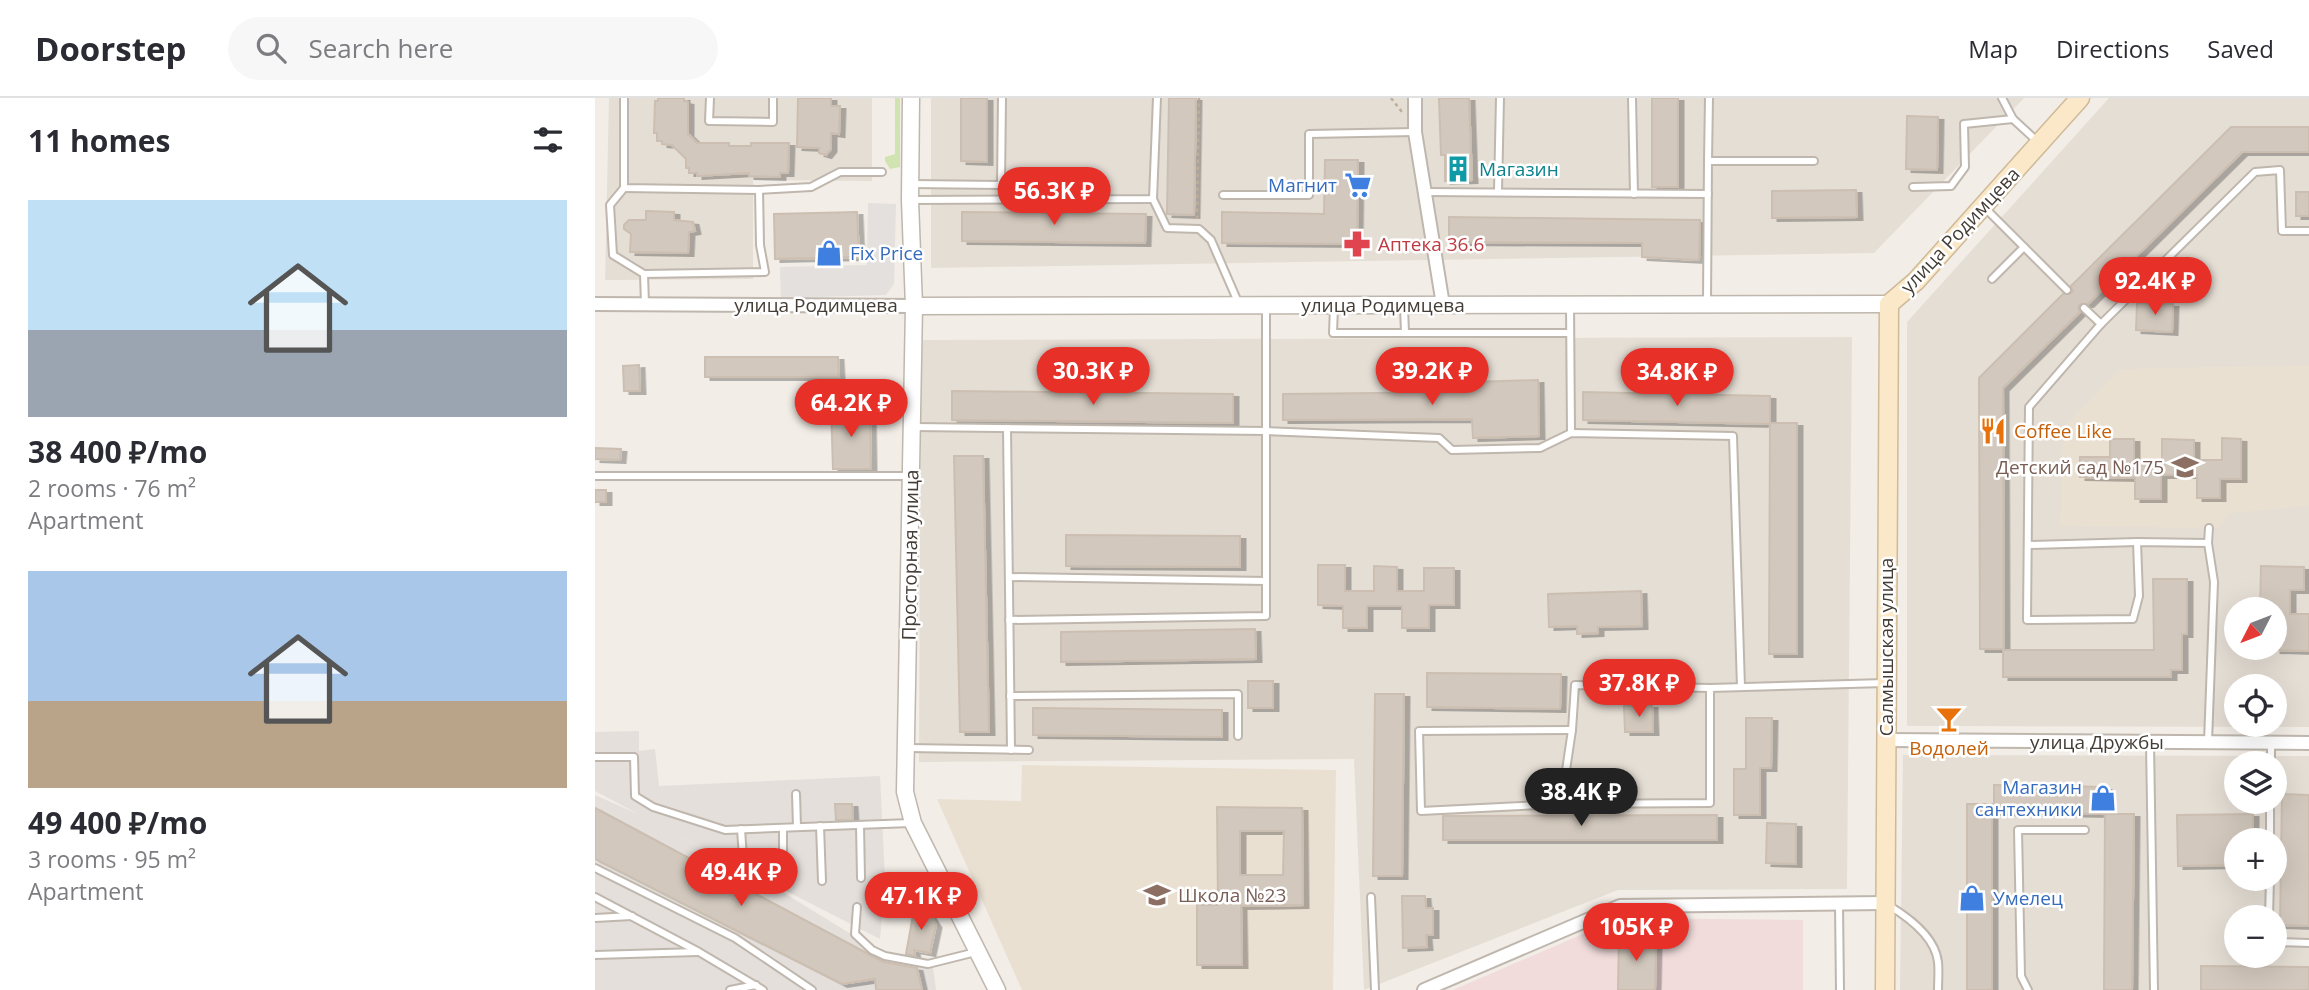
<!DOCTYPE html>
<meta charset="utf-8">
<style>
body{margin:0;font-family:"Open Sans",sans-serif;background:#f7f7f7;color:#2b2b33;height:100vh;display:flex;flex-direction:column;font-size:26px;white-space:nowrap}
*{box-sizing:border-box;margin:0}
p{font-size:23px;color:#7c7c81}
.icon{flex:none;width:38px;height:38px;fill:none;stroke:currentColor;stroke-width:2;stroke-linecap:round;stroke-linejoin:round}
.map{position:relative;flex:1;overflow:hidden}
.panel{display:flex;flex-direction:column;background:#fff;width:595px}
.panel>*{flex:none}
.needle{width:46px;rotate:228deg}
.tools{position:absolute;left:1629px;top:499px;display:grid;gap:14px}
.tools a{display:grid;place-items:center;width:63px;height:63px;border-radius:50%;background:#fff;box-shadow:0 7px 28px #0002;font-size:35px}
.price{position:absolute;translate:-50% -60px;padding:0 16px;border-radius:24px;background:#e73028;color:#fff;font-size:23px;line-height:46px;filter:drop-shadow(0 2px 4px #0008)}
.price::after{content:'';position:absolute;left:50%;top:42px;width:21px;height:16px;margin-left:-10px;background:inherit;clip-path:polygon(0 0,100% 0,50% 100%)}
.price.on{background:#222;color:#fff}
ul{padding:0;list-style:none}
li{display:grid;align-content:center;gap:14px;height:371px;padding:0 28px}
li span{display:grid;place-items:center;height:217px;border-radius:0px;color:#555}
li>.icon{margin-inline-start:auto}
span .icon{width:126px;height:126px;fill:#fffc;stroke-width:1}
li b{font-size:30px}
h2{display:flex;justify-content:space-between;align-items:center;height:84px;padding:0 28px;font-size:30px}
header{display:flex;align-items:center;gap:42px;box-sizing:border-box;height:98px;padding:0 35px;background:#fff;border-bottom:2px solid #e1e1e2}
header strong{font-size:33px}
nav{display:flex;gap:38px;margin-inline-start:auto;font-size:24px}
.search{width:490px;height:63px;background:#f7f7f7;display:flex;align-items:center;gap:18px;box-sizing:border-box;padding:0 24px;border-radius:38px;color:#7c7c81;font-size:26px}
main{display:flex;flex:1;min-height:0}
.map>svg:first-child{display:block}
</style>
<header>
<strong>Doorstep</strong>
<div class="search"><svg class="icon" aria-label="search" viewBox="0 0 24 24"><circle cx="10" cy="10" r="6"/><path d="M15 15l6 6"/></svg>Search here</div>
<nav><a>Map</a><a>Directions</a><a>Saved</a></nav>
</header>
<main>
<section class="panel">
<h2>11 homes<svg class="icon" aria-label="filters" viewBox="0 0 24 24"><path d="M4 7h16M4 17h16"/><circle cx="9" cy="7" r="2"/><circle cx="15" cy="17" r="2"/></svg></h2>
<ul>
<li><span style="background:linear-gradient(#bfe0f5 60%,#9aa5b1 0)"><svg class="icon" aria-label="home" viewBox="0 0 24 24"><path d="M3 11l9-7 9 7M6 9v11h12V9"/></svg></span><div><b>38 400 ₽/mo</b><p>2 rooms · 76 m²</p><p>Apartment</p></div></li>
<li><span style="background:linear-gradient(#a9c7e8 60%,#b9a48a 0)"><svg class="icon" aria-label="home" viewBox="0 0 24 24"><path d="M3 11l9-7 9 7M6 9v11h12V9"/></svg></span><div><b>49 400 ₽/mo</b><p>3 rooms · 95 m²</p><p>Apartment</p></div></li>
</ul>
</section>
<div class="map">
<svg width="1714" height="892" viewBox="0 0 1714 892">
<defs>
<filter id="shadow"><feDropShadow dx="5.5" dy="3" stdDeviation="0" flood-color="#0004"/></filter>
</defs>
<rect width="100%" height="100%" fill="#f2ede6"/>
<!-- residential -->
<g fill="#e5ded5" fill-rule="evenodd">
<polygon points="14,0 277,0 277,83 158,82 158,181 10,182"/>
<polygon points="336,0 1429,0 1279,155 336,170"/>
<path d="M1514,0H1714V629L1312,628V224ZM1642,511H1680V550H1642ZM1642,588H1680V626H1642Z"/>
<polygon points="1257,239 1252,791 1023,792 769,892 759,661 324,664 326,242"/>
<path d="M1308,657L1714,658V892H1305ZM1642,665H1680V704H1642ZM1642,742H1680V780H1642ZM1642,819H1680V858H1642Z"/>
</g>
<!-- industrial -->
<polygon fill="#e4dfdb" points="44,633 44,653 60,651 64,688 285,678 290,781 285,841 57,724 163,779 287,855 338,870 341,892 0,892 0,697 45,717 0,693 0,634"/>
<!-- education -->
<g fill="#eae0d1">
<polygon points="1714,267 1714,408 1635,415 1623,430 1465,428 1468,330 1525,271"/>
<polygon points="427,667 741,672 738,892 427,892 342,701 426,703"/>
</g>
<!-- medical -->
<polygon fill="#f1dbdb" points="1025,820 1208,822 1208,892 858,892"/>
<!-- green -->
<polygon fill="#d2e3b2" points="300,0 305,0 305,69 295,71 290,63 290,59 300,56"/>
<!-- parking -->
<polygon fill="#e3e0de" points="273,105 301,106 299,186 291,197 186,200 185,169 272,167"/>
<!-- building -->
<g fill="#d2c8bd" stroke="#ccbfb1" stroke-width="2" fill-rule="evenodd" filter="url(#shadow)">
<polygon points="63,0 89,0 89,3 93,4 93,36 102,45 134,45 134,48 156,48 156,45 194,45 193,75 185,75 185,79 154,78 154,75 102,78 102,75 94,75 94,70 91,70 91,61 77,47 67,46 67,43 62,43 62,35 59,35 60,3 63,3"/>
<polygon points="203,0 236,0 236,8 245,8 244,36 236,35 236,51 231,57 224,55 224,50 202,49"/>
<polygon points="366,0 392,0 392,64 366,63"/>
<polygon points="574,0 601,0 599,117 572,116"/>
<polygon points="844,0 874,0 877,82 850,83 850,57 846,57"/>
<rect x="1057" y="0" width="26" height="89"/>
<polygon points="1312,18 1343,19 1342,72 1311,71"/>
<polygon points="1636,29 1714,29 1714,54 1647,54 1493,206 1485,206 1483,209 1485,214 1408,290 1409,551 1385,551 1384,280 1468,196 1475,196 1478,193 1476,188"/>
<polygon points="730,62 763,62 762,146 627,145 627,114 729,116"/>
<polygon points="1261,92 1262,119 1177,120 1177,93"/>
<rect x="1701" y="94" width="13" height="24"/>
<polygon points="51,113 79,114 79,122 98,124 100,133 94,134 93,155 35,154 36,136 29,131 29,127 34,122 51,122"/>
<polygon points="262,114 264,159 180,161 179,116"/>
<polygon points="367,114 551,116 550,145 367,143"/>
<polygon points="854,119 1105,122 1104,162 1047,159 1047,145 854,144"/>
<polygon points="1542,205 1578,206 1577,234 1541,232"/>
<polygon points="110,259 243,259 244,279 110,279"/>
<polygon points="44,267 45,293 29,293 28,268"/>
<polygon points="943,282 944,338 878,340 877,321 688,322 688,296 877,294 877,284"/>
<polygon points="357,293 638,296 638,325 357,322"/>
<polygon points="988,294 1175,298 1175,326 988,322"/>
<polygon points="236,310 275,311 276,371 238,371"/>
<polygon points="1175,325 1202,325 1202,556 1174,556"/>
<polygon points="1627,340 1646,341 1646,381 1625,381 1625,400 1602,400 1602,377 1566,377 1566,401 1540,401 1540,380 1485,379 1485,359 1515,359 1515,341 1539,341 1539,363 1567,363 1567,341 1599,342 1599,362 1627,362"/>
<polygon points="0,350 26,351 25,362 0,361"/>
<polygon points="359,358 388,358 394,634 365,634"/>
<rect x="0" y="392" width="11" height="12"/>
<polygon points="471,437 645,438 645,469 471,468"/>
<polygon points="723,467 750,467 750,493 779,493 779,468 802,469 802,493 829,493 829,470 859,470 859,507 834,507 834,530 807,530 807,508 772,508 772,530 748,530 748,508 723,507"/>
<polygon points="1666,468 1709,469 1709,492 1695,492 1695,516 1714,516 1714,553 1680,552 1680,511 1665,511"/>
<polygon points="1558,481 1592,481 1592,536 1587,536 1587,572 1576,572 1576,579 1408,579 1408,552 1559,552"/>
<polygon points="1046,493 1047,528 1003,529 1003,535 982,536 982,528 954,529 953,496"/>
<polygon points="660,531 661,561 466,564 466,534"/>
<polygon points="832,575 966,576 965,611 832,609"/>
<rect x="653" y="583" width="25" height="27"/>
<polygon points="780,596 809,596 807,778 778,778"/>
<polygon points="1057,607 1058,634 1030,634 1029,608"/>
<polygon points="438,610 627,612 627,639 438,637"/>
<polygon points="1151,620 1177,620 1176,670 1165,670 1165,717 1139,717 1139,671 1151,671"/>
<polygon points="1399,687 1511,689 1510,716 1399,714"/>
<polygon points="1687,696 1714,697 1714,828 1685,827"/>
<polygon points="240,706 257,706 258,722 241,722"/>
<rect x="1372" y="706" width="25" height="186"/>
<path d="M622,709L707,710L708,807L646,808L647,867H602V807H623ZM645,733H689L688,777H645Z"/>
<polygon points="0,710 275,857 289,864 322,870 327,892 281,892 280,881 247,886 0,761"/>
<polygon points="1510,716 1539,716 1537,892 1509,892"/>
<polygon points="1658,716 1658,736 1643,737 1643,742 1642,742 1642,767 1583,768 1582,717"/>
<polygon points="1122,717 1122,742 848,742 848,718"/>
<polygon points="1172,725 1201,726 1201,766 1171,765"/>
<polygon points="807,798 830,798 831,810 838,810 838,837 831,837 832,849 808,850"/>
<polygon points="320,806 330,809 341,827 335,855 319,852 320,858 311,856"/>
<polygon points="1024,834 1047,834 1047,847 1061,847 1060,892 1023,892"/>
<polygon points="1606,868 1714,869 1714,892 1606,892"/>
</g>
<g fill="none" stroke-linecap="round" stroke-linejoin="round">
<!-- service casing -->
<g stroke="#bfb7ad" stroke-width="10">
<g id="service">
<polyline points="29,0 29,90 164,92 216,89 245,74 287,74"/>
<polyline points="115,0 114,23 178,24 178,0"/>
<polyline points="1037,0 1039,96"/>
<polyline points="1407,0 1418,21 1443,44"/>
<polyline points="1113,63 1114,0"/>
<polyline points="317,86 406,87 407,0"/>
<polyline points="1318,89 1356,88 1370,69 1369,26 1418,21"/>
<polyline points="29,90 15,107 18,157 49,176 50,206"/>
<polyline points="903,93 905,0"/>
<polyline points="830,94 1113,96"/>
<polyline points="628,97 714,97 714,36 820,34"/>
<polyline points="558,101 572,130 604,131 616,142 643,204"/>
<polyline points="315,102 558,101 562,0"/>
<polyline points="1389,109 1472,192"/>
<polyline points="49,176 170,174 165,147 164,92"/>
<polyline points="1397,181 1429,149"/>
<polyline points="1112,204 1113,63 1219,63"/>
<polyline points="975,207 976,335"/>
<polyline points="739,209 738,235 975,235"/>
<polyline points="809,209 810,235"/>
<polyline points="1489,210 1506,226 1434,309 1432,522 1538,521 1544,498 1542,444 1613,445 1619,484 1613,644"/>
<polyline points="1506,226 1660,74 1685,72 1687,133 1714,133"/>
<polyline points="319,329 671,333 844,340 857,352 945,350 976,335 1138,338 1146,589"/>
<polyline points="412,330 416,652"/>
<polyline points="0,378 314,378"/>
<polyline points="1613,445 1614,430"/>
<polyline points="1434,447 1542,444"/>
<polyline points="414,479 671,483"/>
<polyline points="414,522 671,518 671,209"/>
<polyline points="415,598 643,596 643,638"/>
<polyline points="977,632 824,633 826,713 966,706 1115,705 1115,590 1290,585"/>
<polyline points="1555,645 1559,892"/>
<polyline points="313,650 434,652"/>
<polyline points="0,659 39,659 40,698 58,709 130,732 316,725"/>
<polyline points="1676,665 1676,645"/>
<polyline points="201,696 202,729"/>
<polyline points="966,706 977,632 980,587 1115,590"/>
<polyline points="265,727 266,780"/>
<polyline points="225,728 227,783"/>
<polyline points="188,730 188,775"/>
<polyline points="146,731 148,760"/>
<polyline points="1675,742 1675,704"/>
<polyline points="0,770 140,840 217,892"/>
<polyline points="0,799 104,854 168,892"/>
<polyline points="776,799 780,892"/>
<polyline points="307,804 347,789"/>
<polyline points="1244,807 1245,892"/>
<path d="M1293,807C1313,819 1340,838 1343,864C1344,873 1343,883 1343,892"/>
<polyline points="262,809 260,836 277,852 290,858 333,866 381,854"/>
<polyline points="1674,819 1675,780"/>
<polyline points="0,820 37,818"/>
<polyline points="1680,844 1714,845"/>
<polyline points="0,857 103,854"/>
<polyline points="135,892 161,887"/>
<polyline points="1433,892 1426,878 1423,732 1490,732"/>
</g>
</g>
<!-- minor casing -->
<g stroke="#bfb7ad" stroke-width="16">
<g id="minor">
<polyline points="820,0 820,34 848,207"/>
<polyline points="0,206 319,208"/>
<polyline points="1290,642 1714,645"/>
<polyline points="829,892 1025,808 1289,805"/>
</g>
</g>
<!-- tertiary casing -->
<g stroke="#bfb7ad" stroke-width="19">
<g id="tertiary">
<polyline points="316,0 315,102 319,208 310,694 318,725 402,892"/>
<polyline points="319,208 1294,206"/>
</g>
</g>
<!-- secondary casing -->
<g stroke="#ceba99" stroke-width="21">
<polyline id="secondary" points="1290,892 1294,206 1321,183 1485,0"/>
</g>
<!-- path -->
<g stroke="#bdae9c" stroke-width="2.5" stroke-dasharray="3.5 3.5" stroke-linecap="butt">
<polyline points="796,0 807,14"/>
<polyline points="602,121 604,0"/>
</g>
<!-- service -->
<use href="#service" stroke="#fff" stroke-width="6"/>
<!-- minor -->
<use href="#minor" stroke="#fff" stroke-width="12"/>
<!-- tertiary -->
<use href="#tertiary" stroke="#fff" stroke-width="16"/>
<!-- secondary -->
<use href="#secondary" stroke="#fae8c8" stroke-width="18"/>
</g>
<!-- icons -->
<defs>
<g id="building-bare" transform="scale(2.1)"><path d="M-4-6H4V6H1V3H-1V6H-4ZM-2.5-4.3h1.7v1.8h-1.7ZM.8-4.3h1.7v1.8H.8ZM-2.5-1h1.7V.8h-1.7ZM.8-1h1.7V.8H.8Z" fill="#0f9aa8" stroke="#fff" stroke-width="2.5" paint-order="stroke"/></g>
<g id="supermarket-bare" transform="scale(2.1)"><path d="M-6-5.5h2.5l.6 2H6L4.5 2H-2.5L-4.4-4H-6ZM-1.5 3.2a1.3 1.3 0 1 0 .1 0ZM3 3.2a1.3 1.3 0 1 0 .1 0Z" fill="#3f7fe0" stroke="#fff" stroke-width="2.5" paint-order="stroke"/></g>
<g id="pharmacy-bare" transform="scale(2.1)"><path d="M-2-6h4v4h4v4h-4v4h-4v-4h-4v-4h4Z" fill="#e0444e" stroke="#fff" stroke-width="2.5" paint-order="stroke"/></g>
<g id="shop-bare" transform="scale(2.1)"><path d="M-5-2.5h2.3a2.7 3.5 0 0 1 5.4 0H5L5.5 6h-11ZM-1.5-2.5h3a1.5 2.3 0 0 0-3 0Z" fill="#3f7fe0" stroke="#fff" stroke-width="2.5" paint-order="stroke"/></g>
<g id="restaurant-bare" transform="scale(2.1)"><path d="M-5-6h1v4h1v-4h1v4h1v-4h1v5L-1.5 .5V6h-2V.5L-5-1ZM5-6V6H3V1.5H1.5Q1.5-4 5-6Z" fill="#e8710a" stroke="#fff" stroke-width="2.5" paint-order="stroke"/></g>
<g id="school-bare" transform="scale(2.1)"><path d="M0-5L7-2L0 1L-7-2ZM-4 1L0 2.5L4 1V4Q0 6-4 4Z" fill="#8d6e63" stroke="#fff" stroke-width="2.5" paint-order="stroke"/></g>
<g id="bar-bare" transform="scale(2.1)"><path d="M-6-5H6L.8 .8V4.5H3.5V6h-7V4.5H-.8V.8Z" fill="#e8710a" stroke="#fff" stroke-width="2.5" paint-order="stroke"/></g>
</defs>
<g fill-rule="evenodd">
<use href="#building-bare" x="863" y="71"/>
<use href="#supermarket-bare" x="763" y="87"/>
<use href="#pharmacy-bare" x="762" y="146"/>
<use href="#shop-bare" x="234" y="155"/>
<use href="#restaurant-bare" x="1398" y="333"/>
<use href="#school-bare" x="1590" y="369"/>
<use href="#bar-bare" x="1354" y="621"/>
<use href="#shop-bare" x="1508" y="700"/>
<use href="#school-bare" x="562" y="797"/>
<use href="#shop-bare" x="1377" y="800"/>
</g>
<g text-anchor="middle" stroke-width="5" stroke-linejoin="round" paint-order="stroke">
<!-- culture labels -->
<g font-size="19" fill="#0d838f" stroke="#fff" text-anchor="start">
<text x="884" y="78">Магазин</text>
</g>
<!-- shop labels -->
<g font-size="19" fill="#366cbe" stroke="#fff" text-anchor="end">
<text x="742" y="94">Магнит</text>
<text x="255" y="162" text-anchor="start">Fix Price</text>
<text x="1487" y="696">Магазин<tspan x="1487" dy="22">сантехники</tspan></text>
<text x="1398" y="807" text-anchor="start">Умелец</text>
</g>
<!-- street labels -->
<g font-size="19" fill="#443d36" stroke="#fff">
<text transform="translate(1365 132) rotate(-47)" y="7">улица Родимцева</text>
<text x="221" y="214">улица Родимцева</text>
<text x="788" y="214">улица Родимцева</text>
<text transform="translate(315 457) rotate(-89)" y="7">Просторная улица</text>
<text transform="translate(1291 549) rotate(-90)" y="7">Салмышская улица</text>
<text x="1502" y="651">улица Дружбы</text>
</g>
<!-- health labels -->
<g font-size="19" fill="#be3a42" stroke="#fff" text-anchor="start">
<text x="783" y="153">Аптека 36.6</text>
</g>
<!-- food labels -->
<g font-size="19" fill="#c56008" stroke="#fff" text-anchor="start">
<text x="1419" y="340">Coffee Like</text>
<text x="1354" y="657" text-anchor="middle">Водолей</text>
</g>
<!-- education labels -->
<g font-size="19" fill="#785e54" stroke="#fff" text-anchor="end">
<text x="1569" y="376">Детский сад №175</text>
<text x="583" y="804" text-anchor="start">Школа №23</text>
</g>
</g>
</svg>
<div class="tools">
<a><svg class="needle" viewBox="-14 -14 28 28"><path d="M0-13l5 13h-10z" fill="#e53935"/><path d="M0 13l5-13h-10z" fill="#7c7c81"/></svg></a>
<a><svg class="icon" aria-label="locate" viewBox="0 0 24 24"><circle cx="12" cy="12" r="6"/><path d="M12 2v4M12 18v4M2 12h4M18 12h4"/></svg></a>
<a><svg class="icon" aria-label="layers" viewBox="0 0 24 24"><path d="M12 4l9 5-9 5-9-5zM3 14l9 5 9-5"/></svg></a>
<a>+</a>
<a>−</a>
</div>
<b class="price" style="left:459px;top:129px">56.3K ₽</b>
<b class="price" style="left:1560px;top:219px">92.4K ₽</b>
<b class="price" style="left:498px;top:309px">30.3K ₽</b>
<b class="price" style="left:837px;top:309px">39.2K ₽</b>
<b class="price" style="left:1082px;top:310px">34.8K ₽</b>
<b class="price" style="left:256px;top:341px">64.2K ₽</b>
<b class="price" style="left:1044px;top:621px">37.8K ₽</b>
<b class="price on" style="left:986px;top:730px">38.4K ₽</b>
<b class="price" style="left:146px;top:810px">49.4K ₽</b>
<b class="price" style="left:326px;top:834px">47.1K ₽</b>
<b class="price" style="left:1041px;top:865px">105K ₽</b>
</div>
</main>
